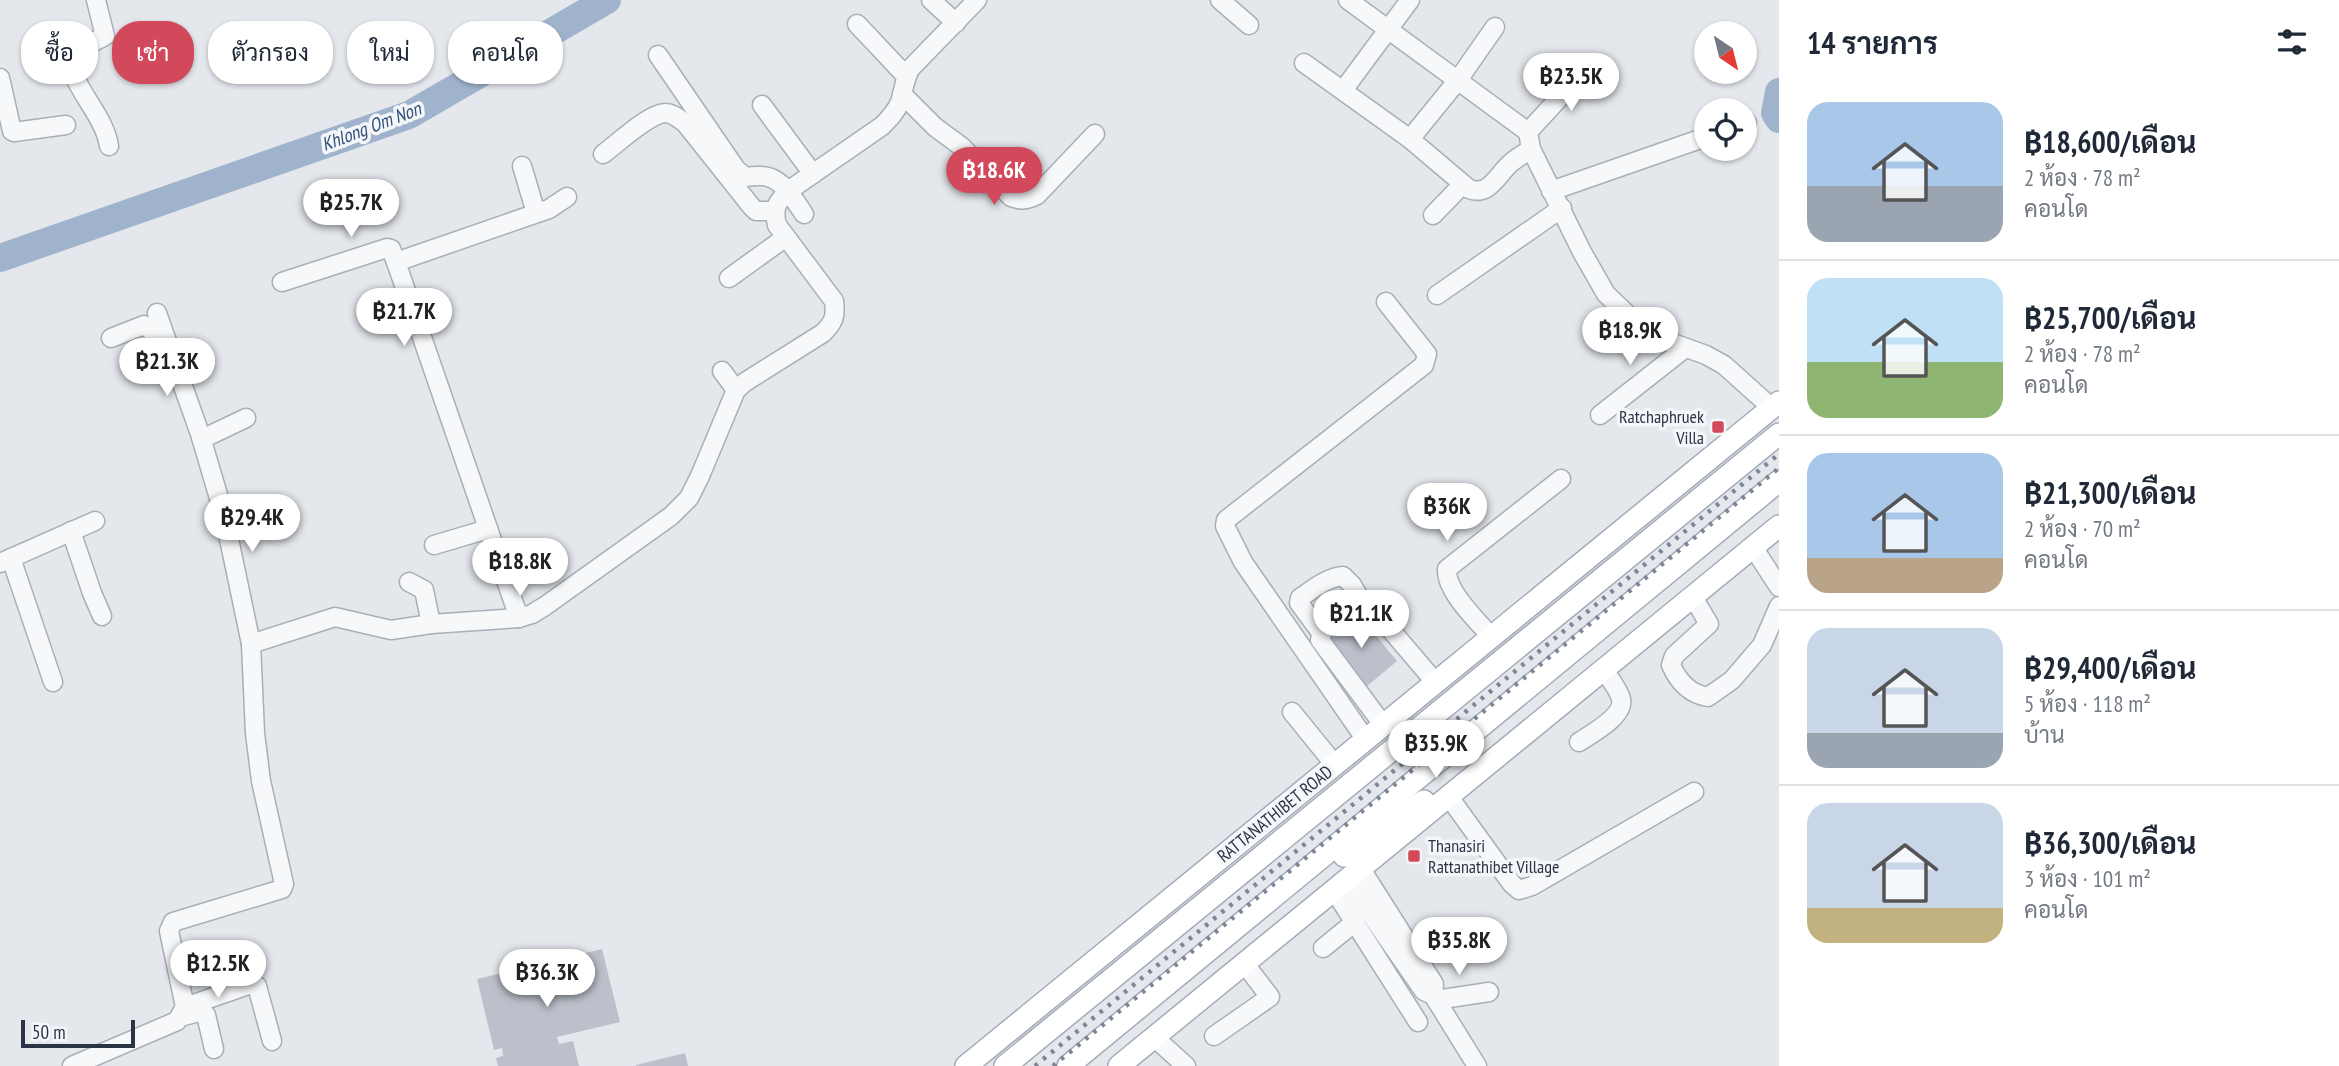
<!DOCTYPE html>
<html lang="th">
<meta charset="utf-8">
<style>
body{margin:0;font-family:"PT Sans Narrow",Sarabun,sans-serif;background:#f6f6f7;color:#1f2937;height:100vh;display:flex;flex-direction:column;font-size:26px;white-space:nowrap}
*{box-sizing:border-box;margin:0}
p{font-size:23px;color:#747a83}
.icon{flex:none;width:38px;height:38px;fill:none;stroke:currentColor;stroke-width:2;stroke-linecap:round;stroke-linejoin:round}
.map{position:relative;flex:1;overflow:hidden}
.sheet{display:flex;flex-direction:column;background:#fff;width:560px}
.sheet>*{flex:none}
.top-card{position:absolute;left:21px;top:21px;width:665px;height:63px;display:flex;gap:14px}
.needle{width:46px;rotate:145deg}
.tools{position:absolute;left:1694px;top:21px;display:grid;gap:14px}
.tools a{display:grid;place-items:center;width:63px;height:63px;border-radius:50%;background:#fff;box-shadow:0 2px 5px #0004;font-size:35px}
.scale{position:absolute;left:21px;bottom:18px;width:114px;box-sizing:border-box;padding-left:7px;border:4px solid #2b3445;border-top:0;font-size:19px;line-height:24px;white-space:nowrap;color:#2b3445;-webkit-text-stroke:5px #f4f6f9;paint-order:stroke}
.price{position:absolute;translate:-50% -60px;padding:0 16px;border-radius:24px;background:#fff;color:#222;font-size:23px;line-height:46px;filter:drop-shadow(0 2px 4px #0008)}
.price::after{content:'';position:absolute;left:50%;top:42px;width:21px;height:16px;margin-left:-10px;background:inherit;clip-path:polygon(0 0,100% 0,50% 100%)}
.price.active{background:#d1495b;color:#fff}
ul{padding:0;list-style:none}
li{display:flex;align-items:center;gap:21px;height:175px;padding:0 28px}
li+li{border-top:2px solid #e0e1e3}
li span{display:grid;place-items:center;flex:none;width:196px;height:140px;border-radius:21px;color:#555}
li>.icon{margin-inline-start:auto}
span .icon{width:84px;height:84px;fill:#fffc;stroke-width:1}
li b{font-size:30px}
h2{display:flex;justify-content:space-between;align-items:center;height:84px;padding:0 28px;font-size:30px}
.chip{padding:0 24px;border-radius:28px;background:#fff;box-shadow:0 2px 5px #0004;font-size:24px;line-height:63px}
.chip.active{background:#d1495b;color:#fff}
main{display:flex;flex:1;min-height:0}
.map>svg:first-child{display:block}
</style>
<main>
<div class="map">
<svg width="1779" height="1066" viewBox="0 0 1779 1066">
<rect width="100%" height="100%" fill="#e4e7ec"/>
<g fill="none" stroke-linecap="round" stroke-linejoin="round">
<!-- river -->
<g stroke="#9fb4cc" stroke-width="28">
<polyline points="1779,92 1775,113 1779,119"/>
<polyline points="0,258 409,115 607,0"/>
</g>
</g>
<!-- building -->
<g fill="#bbc0ca">
<polygon points="1356,612 1397,661 1366,687 1325,638"/>
<polygon points="602,949 620,1022 557,1037 559,1044 573,1041 579,1066 498,1066 496,1058 503,1056 502,1048 494,1050 477,979"/>
<polygon points="685,1053 688,1066 636,1066 636,1065"/>
</g>
<g fill="none" stroke-linecap="round" stroke-linejoin="round">
<!-- minor casing -->
<g stroke="#a9aeb7" stroke-width="21">
<g id="minor">
<path d="M96,0L105,36C92,43 77,48 71,61C73,89 104,114 109,146"/>
<polyline points="931,0 956,23"/>
<polyline points="1220,0 1249,25"/>
<polyline points="1348,0 1528,132"/>
<polyline points="857,24 906,76"/>
<path d="M658,55L736,169L745,177C752,176 761,175 768,177C784,181 795,201 804,214"/>
<path d="M1304,63L1410,139L1469,189C1490,197 1498,173 1512,162C1518,157 1525,153 1531,149"/>
<polyline points="1586,69 1528,132 1531,149 1582,252 1606,294 1648,334 1706,355 1724,365 1772,408"/>
<polyline points="0,78 12,131 14,132 66,125"/>
<polyline points="1344,89 1410,0"/>
<path d="M902,94L935,127L962,147L1011,197C1021,201 1027,200 1037,195L1095,134"/>
<polyline points="762,105 813,174"/>
<polyline points="1745,124 1747,123"/>
<polyline points="1410,139 1458,80 1495,27"/>
<path d="M603,154C617,144 648,114 665,113C673,113 679,119 685,123L751,206L756,211H774"/>
<polyline points="522,166 536,213"/>
<polyline points="1551,191 1706,137"/>
<polyline points="1433,215 1463,184"/>
<polyline points="729,278 786,237"/>
<polyline points="282,282 387,248 391,249 396,262"/>
<polyline points="1437,295 1562,208"/>
<polyline points="157,313 200,434 224,515 251,644"/>
<polyline points="111,338 144,325 152,331 158,347"/>
<polyline points="722,371 736,390"/>
<polyline points="1600,415 1684,349"/>
<polyline points="202,439 246,418"/>
<polyline points="71,531 92,593 102,616"/>
<polyline points="434,545 488,529"/>
<polyline points="1753,547 1779,587"/>
<polyline points="11,558 53,682"/>
<polyline points="0,563 95,521"/>
<polyline points="409,582 424,590 431,624"/>
<path d="M1693,597L1709,624L1674,656L1671,665C1678,681 1689,694 1708,697L1732,680L1762,645L1779,606"/>
<polyline points="519,618 396,262 549,209 567,197"/>
<path d="M1322,634L1299,603L1300,598C1313,589 1328,577 1343,576L1352,585L1362,602"/>
<path d="M1492,638C1478,621 1445,591 1447,569L1561,479"/>
<polyline points="1292,712 1335,765"/>
<polyline points="1384,726 1320,640 1323,628 1355,605 1367,602 1436,683"/>
<polyline points="1366,740 1243,562 1225,526 1226,520 1424,365 1427,354 1386,302"/>
<path d="M1579,742C1591,734 1625,716 1621,699C1619,690 1610,679 1604,670"/>
<polyline points="1449,797 1512,884 1519,890 1532,886 1694,792"/>
<polyline points="1347,880 1424,991 1433,995 1434,984 1361,869"/>
<polyline points="1334,890 1418,1022"/>
<polyline points="1323,948 1355,922"/>
<polyline points="1433,995 1477,1066"/>
<polyline points="1436,1000 1489,992"/>
<polyline points="185,1007 251,984 257,986 272,1041"/>
<polyline points="184,1016 202,1011 206,1015 214,1049"/>
<polyline points="1214,1036 1270,997 1244,963"/>
<polyline points="1155,1038 1186,1066"/>
<path d="M72,1066L177,1021L185,1007L169,931L173,922L282,889L284,884L261,781L255,733L251,644L335,617L391,630L431,624L519,618L532,614L545,606L671,516L689,498L700,476L736,390L745,382L823,333C834,322 836,317 834,301L777,225C773,209 776,203 788,191L882,126C889,119 896,112 900,102C904,90 904,79 911,68L977,0"/>
</g>
</g>
<!-- major casing -->
<g stroke="#a3abb8" stroke-width="24">
<g id="major">
<polyline points="1344,856 1424,801"/>
<polyline points="966,1066 1779,402"/>
<polyline points="1005,1066 1779,434"/>
<polyline points="1068,1066 1779,481"/>
<polyline points="1119,1066 1779,526"/>
</g>
</g>
<!-- minor -->
<use href="#minor" stroke="#f7f8fa" stroke-width="18"/>
<!-- major -->
<use href="#major" stroke="#fff" stroke-width="21"/>
<!-- rail -->
<g stroke="#7d8696" stroke-width="4.5" stroke-dasharray="3.5 7" stroke-linecap="butt">
<polyline points="1035,1066 1779,454"/>
<polyline points="1053,1066 1779,468"/>
</g>
</g>
<!-- markers -->
<g fill="#d1495b" stroke="#f4f6f9" stroke-width="2.5">
<rect x="1711" y="420" width="14" height="14" rx="3.5"/>
<rect x="1407" y="849" width="14" height="14" rx="3.5"/>
</g>
<g text-anchor="middle" stroke-width="7" stroke-linejoin="round" paint-order="stroke">
<!-- poi labels -->
<g font-size="18" fill="#2b3445" stroke="#f4f6f9" text-anchor="end">
<text x="1704" y="423">Ratchaphruek<tspan x="1704" dy="21">Villa</tspan></text>
<text x="1428" y="852" text-anchor="start">Thanasiri<tspan x="1428" dy="21">Rattanathibet Village</tspan></text>
</g>
<!-- street labels -->
<g font-size="18" fill="#2b3445" stroke="#f4f6f9">
<text transform="translate(1275 814) rotate(-39)" y="6">RATTANATHIBET ROAD</text>
</g>
<!-- water labels -->
<g font-size="19" font-style="italic" fill="#34527a" stroke="#f4f6f9">
<text transform="translate(371 126) rotate(-21)" y="7">Khlong Om Non</text>
</g>
</g>
</svg>
<div class="tools">
<a><svg class="needle" viewBox="-14 -14 28 28"><path d="M0-13l5 13h-10z" fill="#e53935"/><path d="M0 13l5-13h-10z" fill="#747a83"/></svg></a>
<a><svg class="icon" aria-label="locate" viewBox="0 0 24 24"><circle cx="12" cy="12" r="6"/><path d="M12 2v4M12 18v4M2 12h4M18 12h4"/></svg></a>
</div>
<div class="scale">50 m</div>
<b class="price" style="left:1571px;top:113px">฿23.5K</b>
<b class="price active" style="left:994px;top:207px">฿18.6K</b>
<b class="price" style="left:351px;top:239px">฿25.7K</b>
<b class="price" style="left:404px;top:348px">฿21.7K</b>
<b class="price" style="left:1630px;top:367px">฿18.9K</b>
<b class="price" style="left:167px;top:398px">฿21.3K</b>
<b class="price" style="left:1447px;top:543px">฿36K</b>
<b class="price" style="left:252px;top:554px">฿29.4K</b>
<b class="price" style="left:520px;top:598px">฿18.8K</b>
<b class="price" style="left:1361px;top:650px">฿21.1K</b>
<b class="price" style="left:1436px;top:780px">฿35.9K</b>
<b class="price" style="left:1459px;top:977px">฿35.8K</b>
<b class="price" style="left:218px;top:1000px">฿12.5K</b>
<b class="price" style="left:547px;top:1009px">฿36.3K</b>
<div class="top-card">
<a class="chip">ซื้อ</a>
<a class="chip active">เช่า</a>
<a class="chip">ตัวกรอง</a>
<a class="chip">ใหม่</a>
<a class="chip">คอนโด</a>
</div>
</div>
<section class="sheet">
<h2>14 รายการ<svg class="icon" aria-label="filters" viewBox="0 0 24 24"><path d="M4 7h16M4 17h16"/><circle cx="9" cy="7" r="2"/><circle cx="15" cy="17" r="2"/></svg></h2>
<ul>
<li><span style="background:linear-gradient(#a9c7e8 60%,#9aa5b1 0)"><svg class="icon" aria-label="home" viewBox="0 0 24 24"><path d="M3 11l9-7 9 7M6 9v11h12V9"/></svg></span><div><b>฿18,600/เดือน</b><p>2 ห้อง · 78 m²</p><p>คอนโด</p></div></li>
<li><span style="background:linear-gradient(#bfe0f5 60%,#8fb573 0)"><svg class="icon" aria-label="home" viewBox="0 0 24 24"><path d="M3 11l9-7 9 7M6 9v11h12V9"/></svg></span><div><b>฿25,700/เดือน</b><p>2 ห้อง · 78 m²</p><p>คอนโด</p></div></li>
<li><span style="background:linear-gradient(#a9c7e8 75%,#b9a48a 0)"><svg class="icon" aria-label="home" viewBox="0 0 24 24"><path d="M3 11l9-7 9 7M6 9v11h12V9"/></svg></span><div><b>฿21,300/เดือน</b><p>2 ห้อง · 70 m²</p><p>คอนโด</p></div></li>
<li><span style="background:linear-gradient(#c9d6e8 75%,#9aa5b1 0)"><svg class="icon" aria-label="home" viewBox="0 0 24 24"><path d="M3 11l9-7 9 7M6 9v11h12V9"/></svg></span><div><b>฿29,400/เดือน</b><p>5 ห้อง · 118 m²</p><p>บ้าน</p></div></li>
<li><span style="background:linear-gradient(#c9d6e8 75%,#c2b280 0)"><svg class="icon" aria-label="home" viewBox="0 0 24 24"><path d="M3 11l9-7 9 7M6 9v11h12V9"/></svg></span><div><b>฿36,300/เดือน</b><p>3 ห้อง · 101 m²</p><p>คอนโด</p></div></li>
</ul>
</section>
</main>
